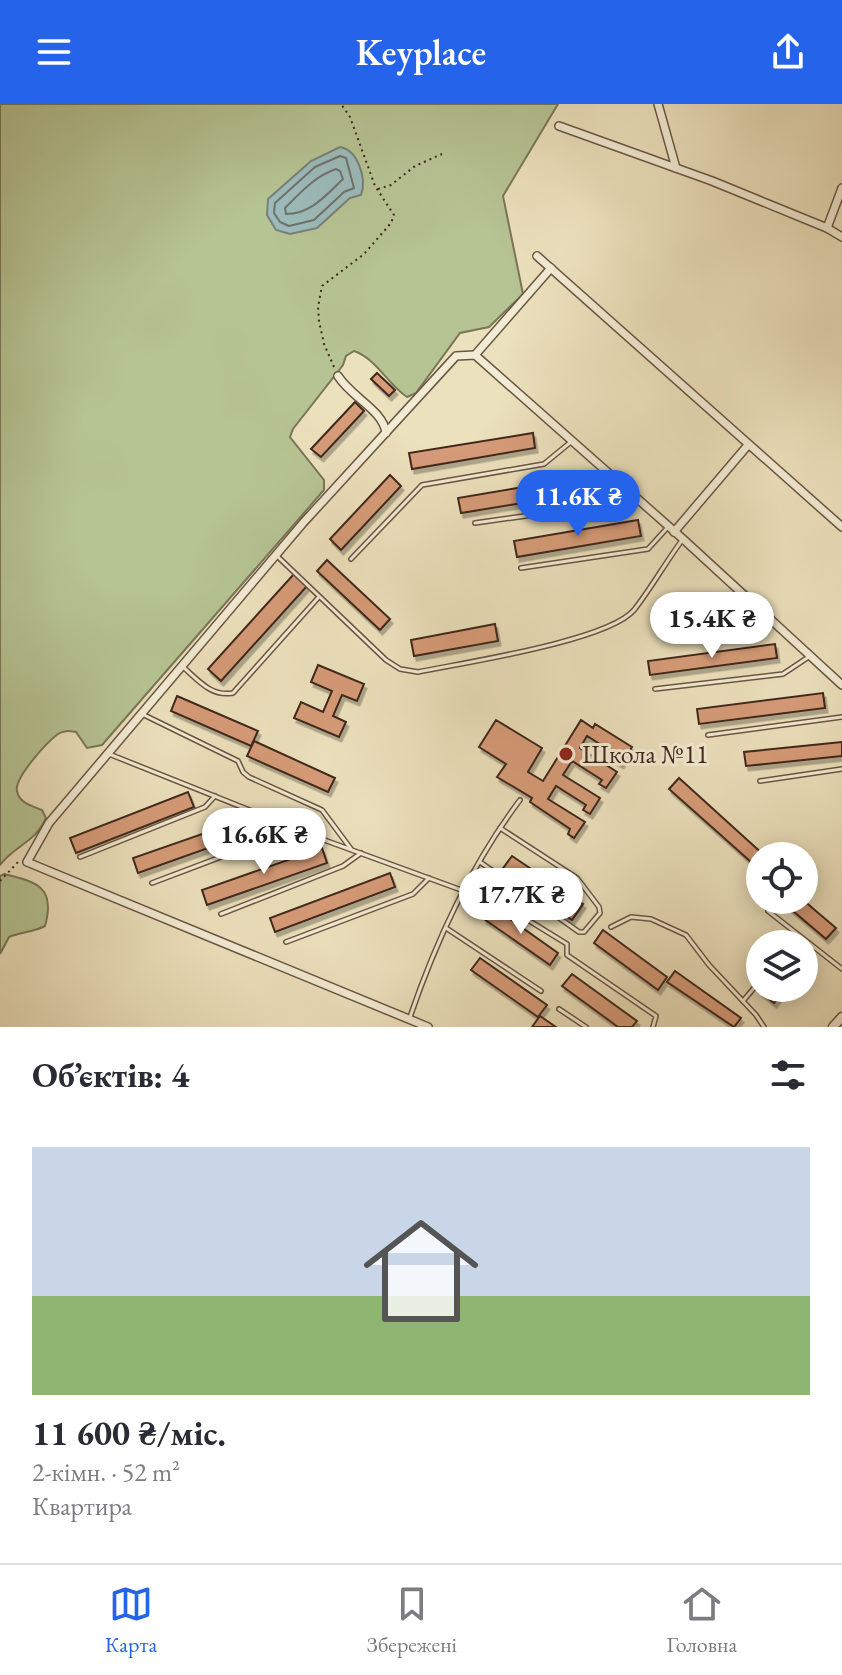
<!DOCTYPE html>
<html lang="uk">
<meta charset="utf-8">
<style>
body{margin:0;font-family:"EB Garamond",serif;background:#f2f2f3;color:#2b2b33;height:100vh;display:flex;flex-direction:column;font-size:30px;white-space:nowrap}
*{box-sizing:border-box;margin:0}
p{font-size:26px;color:#7c7c81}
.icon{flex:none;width:44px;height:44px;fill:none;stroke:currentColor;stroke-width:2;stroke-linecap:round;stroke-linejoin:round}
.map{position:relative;height:923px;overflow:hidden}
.drawer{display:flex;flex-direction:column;background:#fff;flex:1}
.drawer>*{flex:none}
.controls{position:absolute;left:746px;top:738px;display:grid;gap:16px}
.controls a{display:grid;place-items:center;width:72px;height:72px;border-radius:50%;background:#fff;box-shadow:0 4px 20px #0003;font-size:40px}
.price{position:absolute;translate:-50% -68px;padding:0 18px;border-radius:28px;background:#fff;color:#222;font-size:26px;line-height:52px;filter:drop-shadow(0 2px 4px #0008)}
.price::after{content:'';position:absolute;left:50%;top:48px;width:24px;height:18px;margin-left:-12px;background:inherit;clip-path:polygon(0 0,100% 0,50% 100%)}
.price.active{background:#2563eb;color:#fff}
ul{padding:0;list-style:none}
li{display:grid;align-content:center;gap:16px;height:424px;padding:0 32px}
li span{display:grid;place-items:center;height:248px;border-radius:0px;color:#555}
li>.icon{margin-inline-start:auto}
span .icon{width:144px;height:144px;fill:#fffc;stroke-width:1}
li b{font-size:34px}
h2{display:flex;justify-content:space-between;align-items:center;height:96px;padding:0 32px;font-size:34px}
header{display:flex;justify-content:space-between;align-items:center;height:104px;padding:0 32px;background:#2563eb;color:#fff;font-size:36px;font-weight:600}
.dock{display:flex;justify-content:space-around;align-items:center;height:112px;border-top:2px solid #e1e1e2;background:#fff;font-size:22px;color:#7c7c81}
.dock a{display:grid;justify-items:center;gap:4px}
.dock .active{color:#2563eb}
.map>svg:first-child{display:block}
</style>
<header><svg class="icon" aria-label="menu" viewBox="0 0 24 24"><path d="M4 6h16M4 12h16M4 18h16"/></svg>Keyplace<svg class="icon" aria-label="share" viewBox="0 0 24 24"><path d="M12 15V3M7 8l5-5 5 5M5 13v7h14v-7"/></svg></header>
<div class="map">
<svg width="842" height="923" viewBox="0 0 842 923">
<defs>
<filter id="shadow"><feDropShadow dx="2.5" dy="4.5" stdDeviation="0" flood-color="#0004"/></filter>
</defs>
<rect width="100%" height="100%" fill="#ece1bd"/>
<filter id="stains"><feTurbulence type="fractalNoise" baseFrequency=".0025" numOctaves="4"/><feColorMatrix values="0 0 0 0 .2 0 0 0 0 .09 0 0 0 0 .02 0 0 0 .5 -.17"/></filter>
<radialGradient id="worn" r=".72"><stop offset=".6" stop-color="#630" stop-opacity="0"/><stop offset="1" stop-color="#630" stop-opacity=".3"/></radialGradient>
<!-- green -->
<g fill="#b6c393" stroke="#7a7658" stroke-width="2">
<path d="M0,0H558L503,92L523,190L489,223L460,229L416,289L407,293C387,280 377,255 354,247L346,252L343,261L293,325L290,333L324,376V386L102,641L87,644L76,628C69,627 64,626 58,630C47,638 14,674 17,687C19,699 32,702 42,706L46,714C35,739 15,741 0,761Z"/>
<path d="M4,770C37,778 56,783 45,822C34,828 21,828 9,833L0,850V772Z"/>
</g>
<!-- water -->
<path fill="#9cbbbb" stroke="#77807b" stroke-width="2" d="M340,43C358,46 367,75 361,91L350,94L317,124L290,130L276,126L267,111L268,95L311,57Z"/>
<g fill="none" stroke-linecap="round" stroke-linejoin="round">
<!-- shore -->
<g stroke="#6e726c" stroke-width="2">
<polygon points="340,52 346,54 354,84 344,88 314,116 289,122 280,118 274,109 275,99 315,63"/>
<path d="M336,65L340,67L343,75C325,92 311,110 286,110L285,104C300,89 315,72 336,65Z"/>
</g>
</g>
<!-- building -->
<g fill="#d69b78" stroke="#3f281c" stroke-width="2" filter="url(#shadow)">
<polygon points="377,269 395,286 389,292 371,275"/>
<polygon points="355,298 364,307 321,353 311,345"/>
<polygon points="533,329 535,344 412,365 409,349"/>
<polygon points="390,371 401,382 341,446 330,435"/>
<polygon points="582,373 584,389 461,409 458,394"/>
<polygon points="638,416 641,432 517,453 514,437"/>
<polygon points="327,456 390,515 380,526 317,467"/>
<polygon points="294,470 307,482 221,577 208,565"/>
<polygon points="495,520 498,537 414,552 411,536"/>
<polygon points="775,540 777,554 650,571 648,557"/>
<polygon points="318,561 364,580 357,597 342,591 333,612 346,618 339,633 294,614 301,598 323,608 332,587 311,578"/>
<polygon points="823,589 825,604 699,620 697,605"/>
<polygon points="177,592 258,627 251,642 171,607"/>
<polygon points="496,616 542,644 528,668 543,677 581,616 593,624 595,620 632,643 621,660 614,656 617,651 587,632 580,644 617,668 606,684 599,680 602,676 572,657 563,671 600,694 590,710 583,706 586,701 556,682 548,695 585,718 574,734 568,730 570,725 530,698 532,694 497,673 506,660 479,643"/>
<polygon points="254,637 335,674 328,688 247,652"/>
<polygon points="842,638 842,652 746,662 744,648"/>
<polygon points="679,674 765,752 760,752 760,766 669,685"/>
<polygon points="188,688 194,703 76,749 70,734"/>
<polygon points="251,713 256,727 138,769 133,754"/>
<polygon points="322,744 327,759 207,801 202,786"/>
<polygon points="512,752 583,800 572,816 501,767"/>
<polygon points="390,769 395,783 275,828 270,814"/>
<polygon points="780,796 803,796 836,824 826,835"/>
<polygon points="493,803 558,849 550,861 484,815"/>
<polygon points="603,826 667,873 658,886 594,839"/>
<polygon points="480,854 547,901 538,913 471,866"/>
<polygon points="675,867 741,914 734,923 667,878"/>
<polygon points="572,870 637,917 632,923 618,923 562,882"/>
<polygon points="764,884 786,884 774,899 760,888"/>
<polygon points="540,912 556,923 532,923"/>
</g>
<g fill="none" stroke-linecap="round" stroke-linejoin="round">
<!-- service casing -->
<g stroke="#6a5644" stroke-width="6">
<g id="service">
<polyline points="475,419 596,402 623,383"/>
<path d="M276,451L386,556L400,565L418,568C462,559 608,537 634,506C650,486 667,456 683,435"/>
<polyline points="351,455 422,381 544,360 572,337"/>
<polyline points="521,464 648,445 668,423"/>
<path d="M182,562C198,576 211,593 233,589L318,494"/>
<polyline points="655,585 783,570 810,552"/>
<polyline points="142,610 238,657 243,668 249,673 322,706 351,745"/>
<polyline points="708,631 842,613"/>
<polyline points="109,650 327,737 464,787"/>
<polyline points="760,677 842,665"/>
<polyline points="80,753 205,703 215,692"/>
<polyline points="480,758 579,828 584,828 600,809 599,803 577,774 500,724"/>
<polyline points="152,779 271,734 288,721"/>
<polyline points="468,779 567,840 567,851 656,912 653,923"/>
<polyline points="768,807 842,865"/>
<polyline points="221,810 343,762 361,749"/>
<polyline points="611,823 631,813 651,815 686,831 709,861 756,911 764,923"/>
<polyline points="446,824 541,887"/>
<polyline points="286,838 413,790 429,774"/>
<polyline points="743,897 760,877"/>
<polyline points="559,905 586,923"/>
<path d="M410,913C436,837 471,761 520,696"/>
</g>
</g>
<!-- minor casing -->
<g stroke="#6a5644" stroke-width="10">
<g id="minor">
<polyline points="658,0 676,64"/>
<polyline points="559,22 712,77 827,124 842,133"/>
<polyline points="827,124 842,84"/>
<polyline points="537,152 842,423"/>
<polyline points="475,251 551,164"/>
<path d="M338,272C352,294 383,306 386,329"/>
<polyline points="674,428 748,341"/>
<polyline points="428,923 27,758 49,719 303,419 456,252 475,251 683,435 842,581"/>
</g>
</g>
<!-- tertiary casing -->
<g stroke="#6a5644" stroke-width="11">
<polyline id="tertiary" points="833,923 842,913"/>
</g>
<!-- path -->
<g stroke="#3f281c" stroke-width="2" stroke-dasharray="2 4" stroke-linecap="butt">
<polyline points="378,85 391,81 415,62 442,50"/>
<polyline points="334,263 324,240 319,217 318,203 322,182 364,150 391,119 394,111 375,82 350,13 341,0"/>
<polyline points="0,777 20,756"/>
</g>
<!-- service -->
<use href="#service" stroke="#f3ecd4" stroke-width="3"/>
<!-- minor -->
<use href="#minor" stroke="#f3ecd4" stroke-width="7"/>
<!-- tertiary -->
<use href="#tertiary" stroke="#f3ecd4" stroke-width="8"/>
</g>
<!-- markers -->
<circle fill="#8f2418" stroke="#f3ecd4" stroke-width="3" cx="566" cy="650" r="8"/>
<g text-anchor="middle" stroke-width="6" stroke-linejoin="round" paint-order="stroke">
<!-- poi labels -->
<g font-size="26" fill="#3f281c" stroke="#f3ecd4" text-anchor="start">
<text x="582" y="659">Школа №11</text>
</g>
</g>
<rect width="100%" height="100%" filter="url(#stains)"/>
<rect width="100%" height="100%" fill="url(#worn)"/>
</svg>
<div class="controls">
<a><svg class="icon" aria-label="locate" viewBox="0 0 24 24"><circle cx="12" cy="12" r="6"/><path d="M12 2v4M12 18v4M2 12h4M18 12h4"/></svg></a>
<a><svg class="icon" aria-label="layers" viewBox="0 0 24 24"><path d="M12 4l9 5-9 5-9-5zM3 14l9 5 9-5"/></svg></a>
</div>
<b class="price active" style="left:578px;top:434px">11.6K ₴</b>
<b class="price" style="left:712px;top:556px">15.4K ₴</b>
<b class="price" style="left:264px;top:772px">16.6K ₴</b>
<b class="price" style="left:521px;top:832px">17.7K ₴</b>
</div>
<section class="drawer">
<h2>Об’єктів: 4<svg class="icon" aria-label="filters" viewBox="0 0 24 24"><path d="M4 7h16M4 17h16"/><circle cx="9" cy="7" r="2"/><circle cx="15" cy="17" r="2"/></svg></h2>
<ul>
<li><span style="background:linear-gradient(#c9d6e8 60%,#8fb573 0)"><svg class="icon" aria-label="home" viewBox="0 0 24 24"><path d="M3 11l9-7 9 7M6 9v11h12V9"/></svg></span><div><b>11 600 ₴/міс.</b><p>2-кімн. · 52 m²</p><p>Квартира</p></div></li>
</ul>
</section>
<nav class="dock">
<a class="active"><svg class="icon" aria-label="map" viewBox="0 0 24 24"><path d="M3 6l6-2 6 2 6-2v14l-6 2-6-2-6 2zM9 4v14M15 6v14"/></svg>Карта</a>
<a><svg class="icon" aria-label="saved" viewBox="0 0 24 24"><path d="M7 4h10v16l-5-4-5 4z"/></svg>Збережені</a>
<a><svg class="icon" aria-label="home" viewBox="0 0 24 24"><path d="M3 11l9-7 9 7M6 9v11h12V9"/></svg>Головна</a>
</nav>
